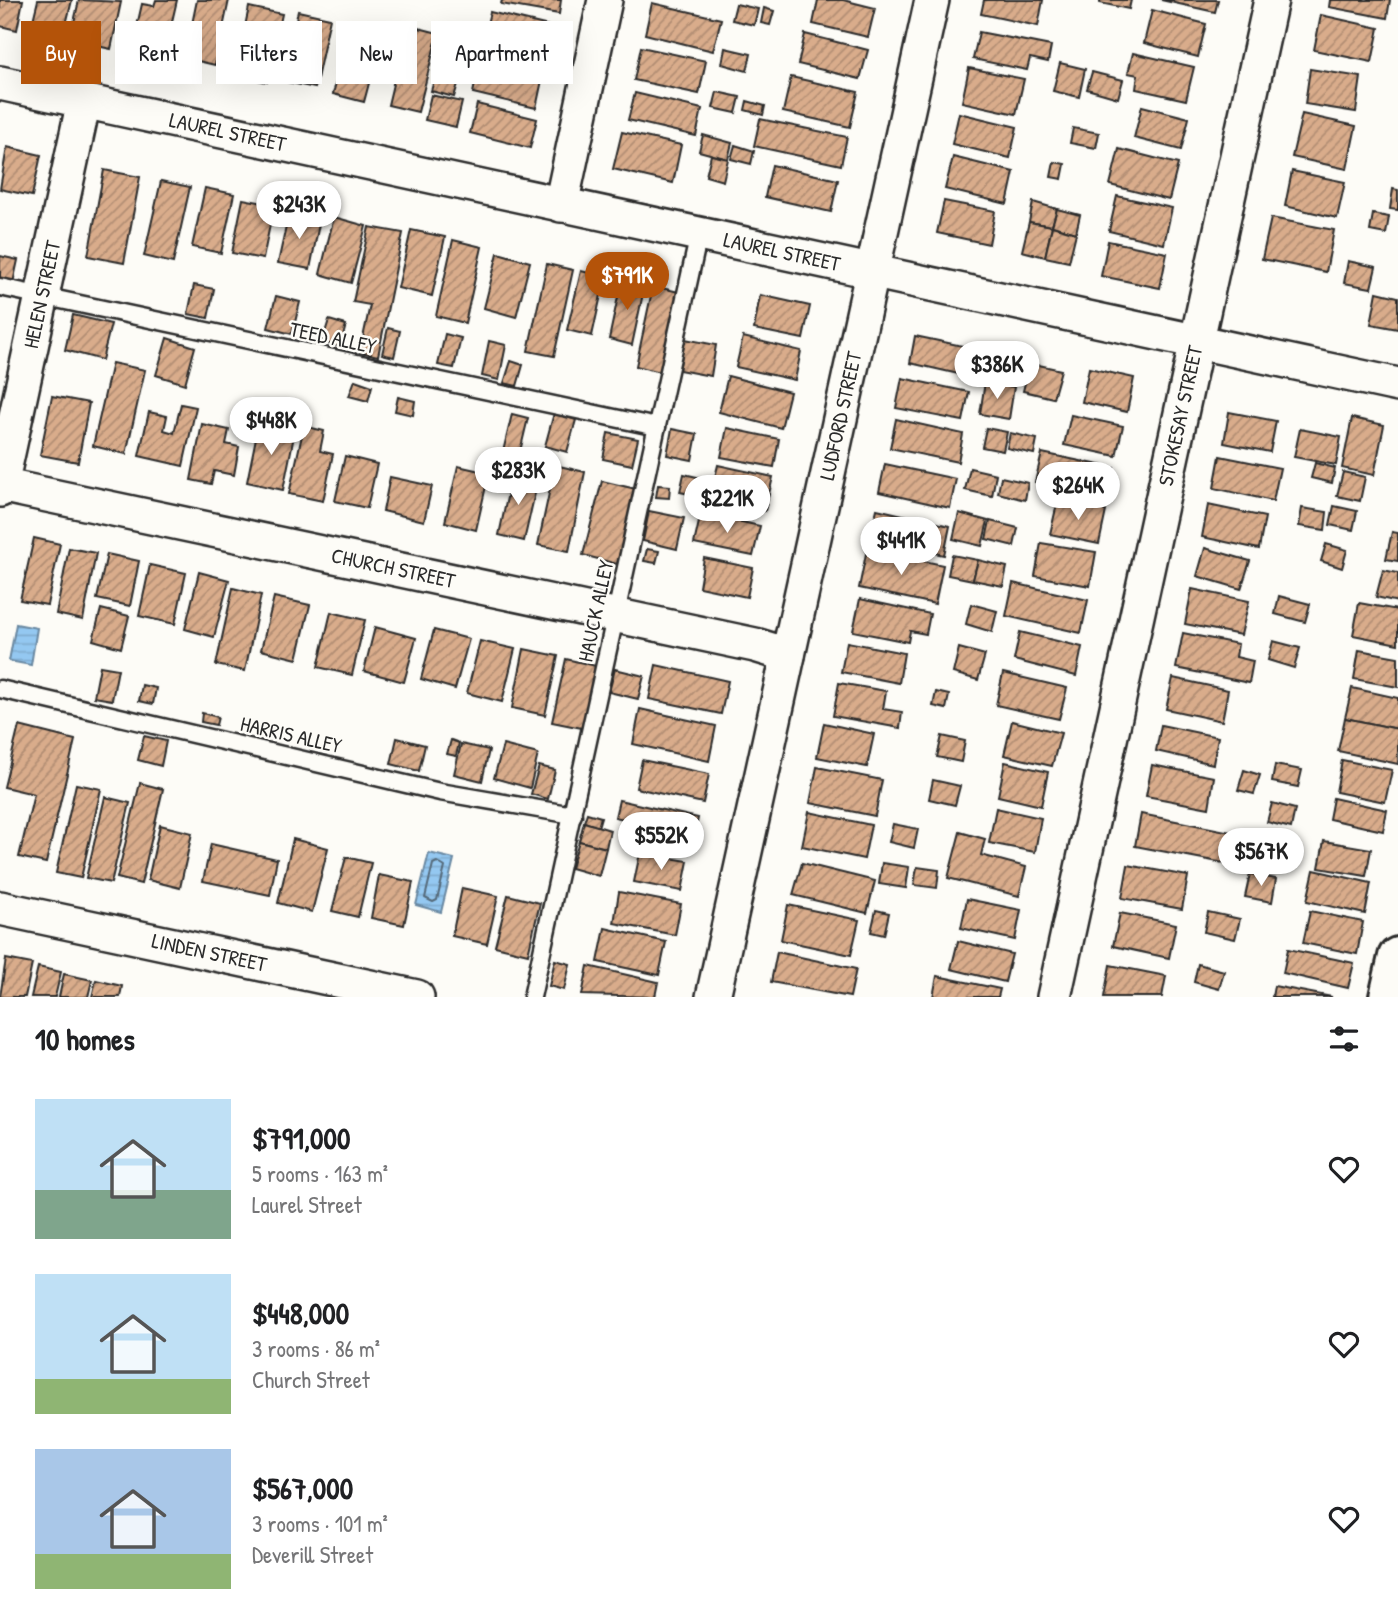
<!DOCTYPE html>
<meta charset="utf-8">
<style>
body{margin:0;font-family:"Patrick Hand",sans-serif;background:#f2f2f2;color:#202124;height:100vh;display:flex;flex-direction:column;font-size:26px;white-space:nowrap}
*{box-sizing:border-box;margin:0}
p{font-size:23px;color:#757577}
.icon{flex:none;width:38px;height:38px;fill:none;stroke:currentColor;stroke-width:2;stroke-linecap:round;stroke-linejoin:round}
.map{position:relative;height:997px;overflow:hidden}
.side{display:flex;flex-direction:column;background:#fff;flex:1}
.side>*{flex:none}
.top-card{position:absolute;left:21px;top:21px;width:700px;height:63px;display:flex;gap:14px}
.price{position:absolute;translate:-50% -60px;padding:0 16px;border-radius:24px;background:#fff;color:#222;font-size:23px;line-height:46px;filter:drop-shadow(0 2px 4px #0008)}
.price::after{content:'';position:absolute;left:50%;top:42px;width:21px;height:16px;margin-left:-10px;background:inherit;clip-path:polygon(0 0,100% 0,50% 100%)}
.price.current{background:#b45309;color:#fff}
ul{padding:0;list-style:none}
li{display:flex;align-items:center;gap:21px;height:175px;padding:0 35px}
li span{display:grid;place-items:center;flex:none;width:196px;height:140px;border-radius:0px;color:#555}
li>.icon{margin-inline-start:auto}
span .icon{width:84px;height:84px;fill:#fffc;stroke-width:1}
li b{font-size:30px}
h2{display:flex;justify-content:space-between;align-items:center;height:84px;padding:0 35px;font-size:30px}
.chip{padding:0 24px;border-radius:0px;background:#fff;box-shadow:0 7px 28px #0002;font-size:24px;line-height:63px}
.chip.current{background:#b45309;color:#fff}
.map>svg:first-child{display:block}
</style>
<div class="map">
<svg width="1398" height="997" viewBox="0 0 1398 997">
<defs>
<pattern id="water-rules" width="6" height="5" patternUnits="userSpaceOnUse" patternTransform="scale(1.75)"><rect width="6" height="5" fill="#94c8f1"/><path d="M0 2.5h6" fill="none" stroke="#80accf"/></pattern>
<pattern id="building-hatch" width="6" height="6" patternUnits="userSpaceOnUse" patternTransform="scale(1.75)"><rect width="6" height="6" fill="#d9ac8b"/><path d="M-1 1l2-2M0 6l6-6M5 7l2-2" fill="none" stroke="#b08c72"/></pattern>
</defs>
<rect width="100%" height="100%" fill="#fdfcf7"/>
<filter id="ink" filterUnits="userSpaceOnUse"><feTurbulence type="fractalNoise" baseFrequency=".0143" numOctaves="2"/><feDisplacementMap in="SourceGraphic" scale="14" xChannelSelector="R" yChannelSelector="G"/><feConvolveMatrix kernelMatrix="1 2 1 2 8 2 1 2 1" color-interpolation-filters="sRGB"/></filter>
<g filter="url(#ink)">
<!-- water -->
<g fill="url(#water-rules)" stroke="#6a89a2" stroke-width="2">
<polygon points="16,624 37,628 31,665 9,661"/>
<polygon points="429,853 454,859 441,912 416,905"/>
</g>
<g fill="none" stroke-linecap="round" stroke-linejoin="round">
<!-- shore -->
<polygon stroke="#556a7a" stroke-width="2" points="437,862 445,867 437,900 433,902 425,898 433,864"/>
</g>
<!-- building -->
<g fill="url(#building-hatch)" stroke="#2b2b2b" stroke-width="2">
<polygon points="0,0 23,0 17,30 0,26"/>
<polygon points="38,0 72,0 62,41 30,33"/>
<polygon points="79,0 121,2 111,49 70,40"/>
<polygon points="156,0 177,0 164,56 132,48 142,4 154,6"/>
<polygon points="197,0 229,0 215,65 185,58"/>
<polygon points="502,0 561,0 559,14 501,4"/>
<polygon points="818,0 843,0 875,8 868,37 813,24"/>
<polygon points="984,0 1043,0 1038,26 981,14"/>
<polygon points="1100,0 1131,0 1129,9 1100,3"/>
<polygon points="1161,0 1218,0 1215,12"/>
<polygon points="1330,0 1390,0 1387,18 1329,7"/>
<polygon points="652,3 721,19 713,51 645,34"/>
<polygon points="736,4 758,9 754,25 732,20"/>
<polygon points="249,7 282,14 267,82 235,75"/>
<polygon points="764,8 774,11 770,25 761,23"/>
<polygon points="1152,10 1206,24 1198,57 1144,43"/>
<polygon points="298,11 330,18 315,88 282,81"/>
<polygon points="490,12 553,27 545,63 481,48"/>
<polygon points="1321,15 1379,28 1372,62 1314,50"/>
<polygon points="407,25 438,33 418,112 388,105"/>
<polygon points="979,32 1051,46 1048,62 1030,58 1027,70 973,59"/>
<polygon points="805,34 868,50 860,79 798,64"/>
<polygon points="443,36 456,39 454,48 441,45"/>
<polygon points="346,44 377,53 364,102 333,94"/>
<polygon points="641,47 706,61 699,94 634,80"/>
<polygon points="725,48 751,54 747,71 722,64"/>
<polygon points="1133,53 1194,67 1186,100 1136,89 1138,75 1128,73"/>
<polygon points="481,56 544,71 536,108 473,93"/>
<polygon points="1060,63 1085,69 1079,97 1053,91"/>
<polygon points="969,68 1024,79 1016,114 962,102"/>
<polygon points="1310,69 1361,77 1356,112 1305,104"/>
<polygon points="1092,72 1123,80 1118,98 1087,89"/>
<polygon points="435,77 458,84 454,97 431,91"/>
<polygon points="791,77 858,92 850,127 783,112"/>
<polygon points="717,92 740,97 736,113 713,108"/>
<polygon points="635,93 702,109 696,136 628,120"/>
<polygon points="431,95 462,102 456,127 425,120"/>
<polygon points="747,101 765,106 763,115 745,110"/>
<polygon points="477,104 537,119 530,148 470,133"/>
<polygon points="1142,106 1189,118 1181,150 1134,138"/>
<polygon points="959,113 1017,127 1010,158 952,144"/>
<polygon points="1302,114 1356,126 1347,169 1292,157"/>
<polygon points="760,119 847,137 841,165 754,146"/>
<polygon points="1073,128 1099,133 1096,148 1070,143"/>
<polygon points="622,132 681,145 673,183 613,169"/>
<polygon points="703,135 732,143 728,159 699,151"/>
<polygon points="735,145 754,151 751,164 731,159"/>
<polygon points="7,147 41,155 32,196 0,189"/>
<polygon points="1119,149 1178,164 1169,200 1110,185"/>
<polygon points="711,155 728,159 723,181 706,176"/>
<polygon points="953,157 1014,172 1007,204 945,189"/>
<polygon points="1054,162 1065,164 1062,179 1051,177"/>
<polygon points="772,165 838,180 831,212 765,197"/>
<polygon points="104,170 140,177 124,263 88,256"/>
<polygon points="1292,171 1345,182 1337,218 1285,206"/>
<polygon points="161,181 190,187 173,263 144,256"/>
<polygon points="205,188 234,194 221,253 192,247"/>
<polygon points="1393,189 1398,190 1398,210 1390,209"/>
<polygon points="1117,196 1172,208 1164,244 1109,231"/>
<polygon points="243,199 274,205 263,259 232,253"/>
<polygon points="944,201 995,211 989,244 937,233"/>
<polygon points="1033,202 1057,209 1052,226 1029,222"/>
<polygon points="1057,209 1080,215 1076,233 1052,226"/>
<polygon points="289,213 320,219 310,269 278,263"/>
<polygon points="1373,214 1389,217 1386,234 1370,231"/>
<polygon points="334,217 366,226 351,283 320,274"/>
<polygon points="1271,218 1334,230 1326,272 1262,259"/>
<polygon points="1029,222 1052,226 1045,257 1022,251"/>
<polygon points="1052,226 1076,233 1069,262 1045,257"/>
<polygon points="369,227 403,233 378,356 360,352 370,305 353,302"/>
<polygon points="411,230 445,237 432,296 398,288"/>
<polygon points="453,240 482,247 465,323 436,316"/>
<polygon points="1108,241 1167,253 1160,288 1101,276"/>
<polygon points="498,253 530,262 516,317 484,308"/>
<polygon points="0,256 18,260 13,283 0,280"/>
<polygon points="1348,261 1376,267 1371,288 1344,283"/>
<polygon points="547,264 573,270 554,356 528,351"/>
<polygon points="581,271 605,277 592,336 567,330"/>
<polygon points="622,278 645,284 632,345 609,339"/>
<polygon points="194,285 214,289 208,318 188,314"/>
<polygon points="653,286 679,292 661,372 636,366"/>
<polygon points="1377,292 1398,297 1398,329 1371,324"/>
<polygon points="760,295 810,306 803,339 754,329"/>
<polygon points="276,296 300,302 292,334 268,328"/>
<polygon points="73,315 111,324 102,360 65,350"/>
<polygon points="329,320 346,325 340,347 322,342"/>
<polygon points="388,328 400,331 394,357 382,354"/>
<polygon points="445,334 461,338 454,368 438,365"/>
<polygon points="915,336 991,352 985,380 910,363"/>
<polygon points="743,337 801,351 795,380 736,367"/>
<polygon points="167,338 195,347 185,384 156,375"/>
<polygon points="685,339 716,345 711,376 679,370"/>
<polygon points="489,341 506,345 499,380 482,376"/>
<polygon points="994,351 1023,356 1017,385 989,379"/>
<polygon points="511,361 523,365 517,386 504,383"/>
<polygon points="112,363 145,370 126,454 93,446"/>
<polygon points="1030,363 1061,370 1053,398 1023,391"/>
<polygon points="1089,368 1134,378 1127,412 1082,402"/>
<polygon points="728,376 790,392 781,428 719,412"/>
<polygon points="902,378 969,392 963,421 896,408"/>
<polygon points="355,380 372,386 368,401 349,396"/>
<polygon points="985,382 1014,387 1009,419 980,414"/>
<polygon points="52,396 89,403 78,462 40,455"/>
<polygon points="398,397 415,401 413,415 395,411"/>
<polygon points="181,404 196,407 183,466 139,456 149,412 167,416 164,430 174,433"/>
<polygon points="1229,412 1276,421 1270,452 1224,443"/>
<polygon points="554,413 576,420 567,452 545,446"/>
<polygon points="512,414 528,418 517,464 501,460"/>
<polygon points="1071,415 1123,426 1116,456 1064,445"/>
<polygon points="1352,418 1384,425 1374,475 1342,468"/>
<polygon points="896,419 963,434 958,462 890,448"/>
<polygon points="259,423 295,431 283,490 247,482"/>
<polygon points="202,424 229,430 226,444 239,447 234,475 214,471 211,484 191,480"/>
<polygon points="304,426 324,431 320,451 333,454 323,501 289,494"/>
<polygon points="727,428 779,439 774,467 721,457"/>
<polygon points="986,428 1007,432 1003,451 982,447"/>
<polygon points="672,429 697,434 692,460 667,455"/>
<polygon points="1300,429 1341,437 1336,465 1294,457"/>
<polygon points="608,433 638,439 632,465 603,459"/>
<polygon points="1010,433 1037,439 1034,454 1007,448"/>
<polygon points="1042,453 1114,468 1108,498 1035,482"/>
<polygon points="345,456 377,464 367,508 335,501"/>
<polygon points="1220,456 1280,468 1273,501 1214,488"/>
<polygon points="1315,463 1335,468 1332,483 1311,478"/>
<polygon points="885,464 956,479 950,508 879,492"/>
<polygon points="555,465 585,472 569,551 538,545"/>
<polygon points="718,465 773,477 765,511 680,492 684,474 714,481"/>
<polygon points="458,466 489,473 476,530 445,522"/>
<polygon points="970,468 996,474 992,496 965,490"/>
<polygon points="1343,472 1365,477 1360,501 1337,496"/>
<polygon points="512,474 538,480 524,541 499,535"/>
<polygon points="390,477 432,486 424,521 383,511"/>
<polygon points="1001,477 1028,483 1025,500 998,493"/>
<polygon points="602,481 636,489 617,564 583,555"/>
<polygon points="658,485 670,486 669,498 656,497"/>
<polygon points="1058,500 1106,511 1099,544 1050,534"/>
<polygon points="1208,505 1265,517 1259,549 1202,537"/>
<polygon points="1334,506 1357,511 1353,530 1330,525"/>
<polygon points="1302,508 1327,512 1325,530 1299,526"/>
<polygon points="877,509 950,526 944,555 870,539"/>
<polygon points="649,511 684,518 677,549 643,541"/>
<polygon points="701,513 760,526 753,556 694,544"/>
<polygon points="959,513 988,521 982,546 953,539"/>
<polygon points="990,521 1018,528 1014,546 986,539"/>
<polygon points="1392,532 1398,533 1398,561 1386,559"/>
<polygon points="34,538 60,544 47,605 20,600"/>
<polygon points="1041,543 1096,552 1090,586 1035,576"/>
<polygon points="1326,544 1347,550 1342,568 1321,561"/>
<polygon points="69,548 96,553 83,620 56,614"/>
<polygon points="1205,548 1250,561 1241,589 1197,576"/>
<polygon points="647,549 659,551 656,563 644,561"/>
<polygon points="867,549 943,565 935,604 859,588"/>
<polygon points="107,554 139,561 130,606 97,599"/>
<polygon points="952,555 978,560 973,580 948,575"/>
<polygon points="704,558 753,568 747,597 699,587"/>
<polygon points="978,560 1007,567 1003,586 973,580"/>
<polygon points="150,565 186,573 175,624 139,616"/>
<polygon points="1383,570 1398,573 1398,602 1376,597"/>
<polygon points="199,572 229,580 214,637 185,629"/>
<polygon points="1013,583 1088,600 1081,633 1006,616"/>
<polygon points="233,588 261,595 245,671 216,665"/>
<polygon points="1192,589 1249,601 1241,635 1185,624"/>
<polygon points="1279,596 1310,604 1305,622 1275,614"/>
<polygon points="274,597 310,605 297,659 261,650"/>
<polygon points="860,599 930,614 926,634 910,631 908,642 853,631"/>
<polygon points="1359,603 1398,610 1398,644 1353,635"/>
<polygon points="971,604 997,611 992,632 966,624"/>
<polygon points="101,609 129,616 121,648 93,640"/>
<polygon points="331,612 365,620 352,675 318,667"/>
<polygon points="375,627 416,638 404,682 364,671"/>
<polygon points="434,630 469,639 455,689 421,679"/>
<polygon points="1020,632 1082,647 1076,676 1014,660"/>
<polygon points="1183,633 1238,644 1236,657 1253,661 1249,683 1176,668"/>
<polygon points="480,641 515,649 502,702 467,693"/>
<polygon points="1273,641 1300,648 1294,668 1268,660"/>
<polygon points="847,642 904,653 899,683 841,672"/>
<polygon points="959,648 985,655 978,680 953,673"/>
<polygon points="524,649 558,656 545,715 512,708"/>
<polygon points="1359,650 1398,657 1398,687 1354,679"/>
<polygon points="566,659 596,666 582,728 552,722"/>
<polygon points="656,665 728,681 721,714 649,699"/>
<polygon points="100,666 118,669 112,700 94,697"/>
<polygon points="615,669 644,676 638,699 609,692"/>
<polygon points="1003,673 1067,688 1059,719 996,705"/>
<polygon points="1173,678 1228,690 1222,721 1166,709"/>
<polygon points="839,683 886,691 883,709 902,712 900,728 833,716"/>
<polygon points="142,685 156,688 153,704 139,701"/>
<polygon points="1352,688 1398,698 1398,729 1345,718"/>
<polygon points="936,692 949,695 946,709 933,706"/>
<polygon points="640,709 716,726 709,761 633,744"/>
<polygon points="202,713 218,717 216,725 201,722"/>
<polygon points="1345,718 1398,729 1398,764 1338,751"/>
<polygon points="1012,721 1061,733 1052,766 1004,755"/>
<polygon points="824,723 874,734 867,767 817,757"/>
<polygon points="1161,725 1218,737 1213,764 1156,751"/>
<polygon points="19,726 75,740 46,863 19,857 34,794 4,787"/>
<polygon points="144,736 166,741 161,766 138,760"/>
<polygon points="942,736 965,741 961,762 937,757"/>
<polygon points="397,738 425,745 419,771 391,764"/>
<polygon points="451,740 459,743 456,756 447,754"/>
<polygon points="461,744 489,750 482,781 454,774"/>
<polygon points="503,745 538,754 530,788 494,778"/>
<polygon points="642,760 709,774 703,803 636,788"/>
<polygon points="1342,760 1392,770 1385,802 1336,792"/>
<polygon points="1005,762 1048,772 1041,806 998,796"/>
<polygon points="1152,765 1214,777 1209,808 1146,796"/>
<polygon points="1275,765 1302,770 1298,787 1272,782"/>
<polygon points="539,766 555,770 548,799 531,794"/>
<polygon points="817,767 882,780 875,816 810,803"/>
<polygon points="1244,770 1260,775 1254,794 1238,790"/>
<polygon points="933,780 960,786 955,805 929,799"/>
<polygon points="140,783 163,789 141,884 117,878"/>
<polygon points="76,784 101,789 81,878 56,873"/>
<polygon points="105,797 130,803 111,883 86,878"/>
<polygon points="1333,798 1387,810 1383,831 1329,819"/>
<polygon points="619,800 698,818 692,846 635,833 637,822 615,817"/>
<polygon points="1272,803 1295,809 1291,828 1267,822"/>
<polygon points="996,808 1041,818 1035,852 989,843"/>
<polygon points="809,812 871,825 864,859 802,846"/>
<polygon points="587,813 601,817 598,827 584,822"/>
<polygon points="1141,814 1231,832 1224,863 1135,846"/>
<polygon points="584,822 610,830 606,848 579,841"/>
<polygon points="893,824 918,829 914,848 889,842"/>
<polygon points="160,825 192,833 180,888 148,880"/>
<polygon points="960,832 985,839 981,855 1026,867 1019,896 948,878"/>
<polygon points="1258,838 1289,844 1285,869 1254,863"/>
<polygon points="293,839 328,848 312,912 278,903"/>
<polygon points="579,841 606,848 599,876 571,868"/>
<polygon points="1324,841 1371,849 1366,876 1319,868"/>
<polygon points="211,844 277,859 270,895 203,881"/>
<polygon points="640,853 688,861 682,891 634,882"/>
<polygon points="346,857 371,863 358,917 332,911"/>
<polygon points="802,863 875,881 867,913 793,895"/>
<polygon points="882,863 909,867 906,888 879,884"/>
<polygon points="1128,865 1188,876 1182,909 1122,898"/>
<polygon points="917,867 939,870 937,888 914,885"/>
<polygon points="1314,870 1371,883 1365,914 1307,901"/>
<polygon points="1250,874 1276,879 1272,902 1245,897"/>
<polygon points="379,875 413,882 404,925 371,918"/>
<polygon points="462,888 498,896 487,944 452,936"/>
<polygon points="619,892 681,904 675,935 614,923"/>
<polygon points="508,895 540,903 528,954 495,946"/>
<polygon points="967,899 1021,910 1015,940 961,928"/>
<polygon points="788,905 859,920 851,955 781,940"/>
<polygon points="876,910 889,913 884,935 871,932"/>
<polygon points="1310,911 1363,922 1357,954 1303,943"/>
<polygon points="1208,912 1240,919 1235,939 1204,932"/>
<polygon points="1120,913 1176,924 1169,958 1113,946"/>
<polygon points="605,928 666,942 659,975 598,962"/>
<polygon points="958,941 1012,954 1005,982 951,969"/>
<polygon points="1288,949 1354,963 1348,988 1283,973"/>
<polygon points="777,952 856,969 850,997 771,982"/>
<polygon points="6,959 32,964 25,997 0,997"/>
<polygon points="555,960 570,964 564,990 549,986"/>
<polygon points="1198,964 1224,971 1219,989 1194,982"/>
<polygon points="1110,965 1166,976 1162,997 1104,997"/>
<polygon points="588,966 658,982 655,997 582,995"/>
<polygon points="38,967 61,972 55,997 31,997"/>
<polygon points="64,974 92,980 88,997 59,997"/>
<polygon points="937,976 1000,989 998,997 933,997"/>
<polygon points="96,980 122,986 120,997 92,997"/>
<polygon points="1274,986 1332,997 1272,997"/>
</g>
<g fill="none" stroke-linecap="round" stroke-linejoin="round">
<!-- service casing -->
<g stroke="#2b2b2b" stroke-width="21">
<g id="service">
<polyline points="0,287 657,427"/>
<polyline points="0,689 440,792 573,815"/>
<polyline points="532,997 699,234"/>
</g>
</g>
<!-- minor casing -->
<g stroke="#2b2b2b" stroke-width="38">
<g id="minor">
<path id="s1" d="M0,83L1398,385"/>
<polyline points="561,205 605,0"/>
<path id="s2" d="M0,485L755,645L788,655"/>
<path id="s3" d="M0,490L84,101"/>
<path id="s4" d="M0,908L417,997"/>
<path id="s5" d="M713,997L932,0"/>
<path id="s6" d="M1054,997L1271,0"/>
</g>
</g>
<!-- secondary casing -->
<g stroke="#2b2b2b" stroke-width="44">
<polyline id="secondary" points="1389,997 1398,957"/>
</g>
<!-- service -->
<use href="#service" stroke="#fdfcf7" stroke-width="16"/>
<!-- minor -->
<use href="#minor" stroke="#fdfcf7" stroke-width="33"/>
<!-- secondary -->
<use href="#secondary" stroke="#fdfcf7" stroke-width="38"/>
</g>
</g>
<g text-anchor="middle" stroke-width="5" stroke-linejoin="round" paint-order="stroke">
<!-- street labels -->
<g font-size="21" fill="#2b2b2b" stroke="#fdfcf7">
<text dy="7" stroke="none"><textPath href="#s1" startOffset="233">LAUREL STREET</textPath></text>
<text dy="7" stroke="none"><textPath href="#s1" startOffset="800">LAUREL STREET</textPath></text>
<text dy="7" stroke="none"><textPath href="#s3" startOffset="200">HELEN STREET</textPath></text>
<text transform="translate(333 338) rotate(12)" y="7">TEED ALLEY</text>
<text dy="7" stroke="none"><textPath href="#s6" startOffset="595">STOKESAY STREET</textPath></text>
<text dy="7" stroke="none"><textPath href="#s5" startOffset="595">LUDFORD STREET</textPath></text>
<text dy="7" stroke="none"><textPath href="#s2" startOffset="402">CHURCH STREET</textPath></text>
<text transform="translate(596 611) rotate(-78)" y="7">HAUCK ALLEY</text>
<text transform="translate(291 735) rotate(13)" y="7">HARRIS ALLEY</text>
<text dy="7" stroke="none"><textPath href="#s4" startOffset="214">LINDEN STREET</textPath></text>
</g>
</g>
</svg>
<b class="price" style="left:299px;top:241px">$243K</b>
<b class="price current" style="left:627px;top:312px">$791K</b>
<b class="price" style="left:997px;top:401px">$386K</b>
<b class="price" style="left:271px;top:457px">$448K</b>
<b class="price" style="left:518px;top:507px">$283K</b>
<b class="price" style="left:1078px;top:522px">$264K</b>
<b class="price" style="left:727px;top:535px">$221K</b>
<b class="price" style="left:901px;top:577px">$441K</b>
<b class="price" style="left:661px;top:872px">$552K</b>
<b class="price" style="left:1261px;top:888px">$567K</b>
<div class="top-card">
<a class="chip current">Buy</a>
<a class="chip">Rent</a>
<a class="chip">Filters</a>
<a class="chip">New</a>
<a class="chip">Apartment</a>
</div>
</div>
<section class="side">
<h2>10 homes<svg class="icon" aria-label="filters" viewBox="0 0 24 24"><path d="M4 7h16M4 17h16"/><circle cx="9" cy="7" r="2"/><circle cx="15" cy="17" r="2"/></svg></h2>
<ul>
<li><span style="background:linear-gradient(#bfe0f5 65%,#7fa58c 0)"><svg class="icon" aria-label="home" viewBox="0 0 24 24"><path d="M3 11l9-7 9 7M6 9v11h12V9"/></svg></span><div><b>$791,000</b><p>5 rooms · 163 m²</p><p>Laurel Street</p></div><svg class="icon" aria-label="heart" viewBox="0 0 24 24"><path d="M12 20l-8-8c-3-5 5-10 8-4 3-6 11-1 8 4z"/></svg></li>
<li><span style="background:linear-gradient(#bfe0f5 75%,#8fb573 0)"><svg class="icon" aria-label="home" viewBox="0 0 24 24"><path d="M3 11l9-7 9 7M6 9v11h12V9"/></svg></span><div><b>$448,000</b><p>3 rooms · 86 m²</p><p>Church Street</p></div><svg class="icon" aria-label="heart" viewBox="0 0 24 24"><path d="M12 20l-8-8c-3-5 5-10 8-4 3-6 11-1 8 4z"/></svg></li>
<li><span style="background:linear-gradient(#a9c7e8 75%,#8fb573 0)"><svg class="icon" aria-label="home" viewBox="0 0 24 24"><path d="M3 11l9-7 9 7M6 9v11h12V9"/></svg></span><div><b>$567,000</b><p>3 rooms · 101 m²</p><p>Deverill Street</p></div><svg class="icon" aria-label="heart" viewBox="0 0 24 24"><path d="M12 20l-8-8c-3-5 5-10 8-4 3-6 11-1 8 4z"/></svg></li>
</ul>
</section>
